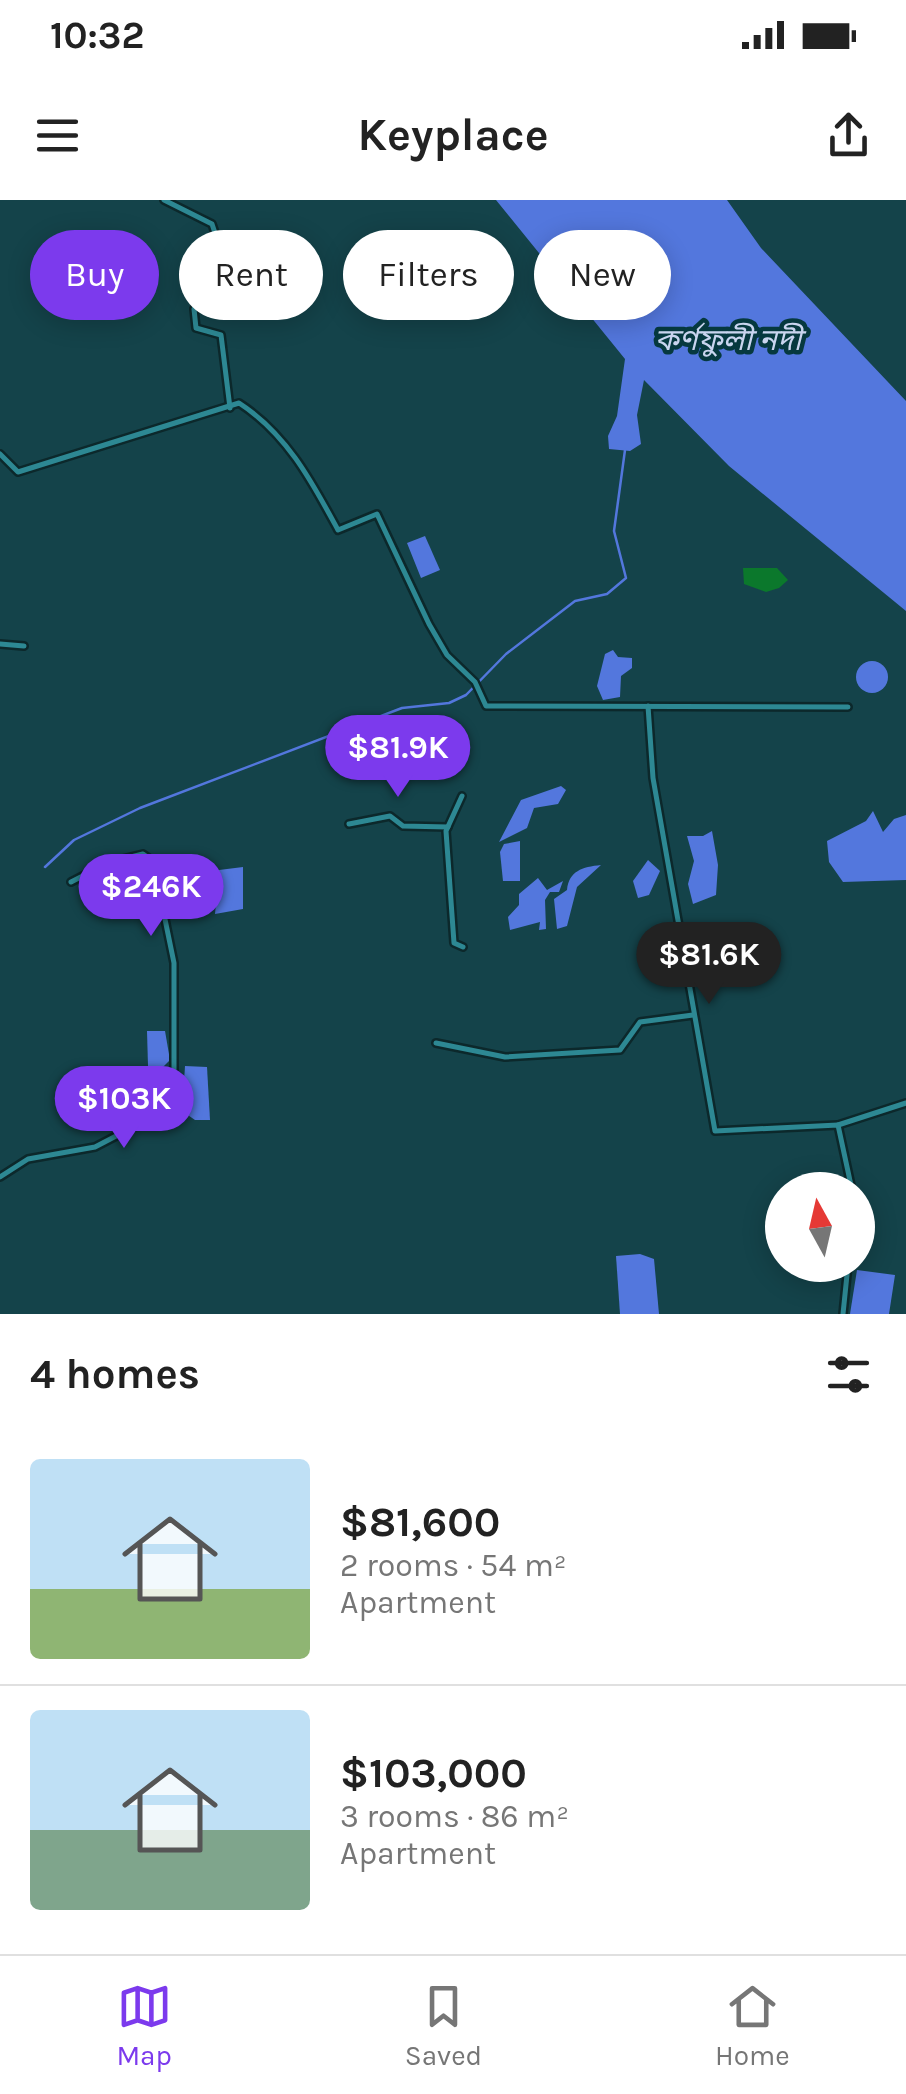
<!DOCTYPE html>
<meta charset="utf-8">
<style>
body{margin:0;font-family:Karla,"Noto Sans Bengali",sans-serif;background:#f6f6f6;color:#222;height:100vh;display:flex;flex-direction:column;font-size:38px;white-space:nowrap}
*{box-sizing:border-box;margin:0}
p{font-size:32px;color:#767676}
.icon{flex:none;width:55px;height:55px;fill:none;stroke:currentColor;stroke-width:2;stroke-linecap:round;stroke-linejoin:round}
.map{position:relative;height:1114px;overflow:hidden}
.side{display:flex;flex-direction:column;background:#fff;flex:1}
.side>*{flex:none}
.banner{position:absolute;left:30px;top:30px;width:848px;height:90px;display:flex;gap:20px}
.needle{width:65px;rotate:352deg}
.buttons{position:absolute;left:765px;top:972px;display:grid;gap:20px}
.buttons a{display:grid;place-items:center;width:110px;height:110px;border-radius:50%;background:#fff;box-shadow:0 5px 25px #0003;font-size:50px}
.price{position:absolute;translate:-50% -85px;padding:0 22px;border-radius:35px;background:#7c3aed;color:#fff;font-size:32px;line-height:65px;filter:drop-shadow(0 2px 5px #0008)}
.price::after{content:'';position:absolute;left:50%;top:60px;width:30px;height:22px;margin-left:-15px;background:inherit;clip-path:polygon(0 0,100% 0,50% 100%)}
.price.selected{background:#222;color:#fff}
ul{padding:0;list-style:none}
li{display:flex;align-items:center;gap:30px;height:250px;padding:0 30px}
li+li{border-top:2px solid #e0e0e0}
li span{display:grid;place-items:center;flex:none;width:280px;height:200px;border-radius:10px;color:#555}
li>.icon{margin-inline-start:auto}
span .icon{width:120px;height:120px;fill:#fffc;stroke-width:1}
li b{font-size:42px}
h2{display:flex;justify-content:space-between;align-items:center;height:120px;padding:0 30px;font-size:42px}
.tag{padding:0 35px;border-radius:45px;background:#fff;box-shadow:0 5px 25px #0003;font-size:35px;line-height:90px}
.tag.selected{background:#7c3aed;color:#fff}
.status{display:flex;justify-content:space-between;align-items:center;height:70px;padding:0 50px;background:#fff;direction:ltr}
.status svg{height:28px;fill:currentColor}
header{display:flex;justify-content:space-between;align-items:center;height:130px;padding:0 30px;background:#fff;font-size:45px;font-weight:700}
.menu{display:flex;justify-content:space-around;align-items:center;height:140px;border-top:2px solid #e0e0e0;background:#fff;font-size:28px;color:#767676}
.menu a{display:grid;justify-items:center;gap:5px}
.menu .selected{color:#7c3aed}
.map>svg:first-child{display:block}
</style>
<div class="status"><b>10:32</b><svg viewBox="0 0 49 12"><path d="M0 12V9h3v3zM5 12V6h3v6zM10 12V3h3v9zM15 12V0h3v12zM26 1h20v11H26zM47 4h2v5h-2z"/></svg></div>
<header><svg class="icon" aria-label="menu" viewBox="0 0 24 24"><path d="M4 6h16M4 12h16M4 18h16"/></svg>Keyplace<svg class="icon" aria-label="share" viewBox="0 0 24 24"><path d="M12 15V3M7 8l5-5 5 5M5 13v7h14v-7"/></svg></header>
<div class="map">
<svg width="906" height="1114" viewBox="0 0 906 1114">
<rect width="100%" height="100%" fill="#14434a"/>
<!-- green -->
<polygon fill="#0b782c" points="743,368 777,368 788,380 779,388 766,392 744,384"/>
<!-- water -->
<g fill="#5377dd">
<polygon points="496,0 727,0 761,48 906,201 906,411 729,266 644,180 637,215 641,244 630,251 609,249 608,236 617,216 625,159"/>
<polygon points="425,336 440,370 421,378 407,343"/>
<polygon points="613,450 618,457 632,458 632,468 621,476 620,497 603,500 597,486 605,454"/>
<circle cx="872" cy="477" r="16"/>
<polygon points="561,586 566,590 558,604 534,608 527,628 499,642 521,600"/>
<polygon points="873,611 883,632 894,619 906,615 906,680 843,682 829,662 827,641 866,621"/>
<polygon points="712,631 718,665 716,695 693,704 688,684 694,661 687,636 703,636"/>
<polygon points="520,641 520,681 503,681 500,652 504,644"/>
<polygon points="648,660 660,671 649,695 638,698 633,681"/>
<path d="M601,665L577,687L567,726L557,729L554,699L567,690C569,671 582,667 601,665Z"/>
<polygon points="243,667 243,709 215,714 219,670"/>
<polygon points="538,678 547,690 563,681 559,692 550,692 545,700 546,729 539,730 540,722 510,730 508,717 519,705 519,694"/>
<polygon points="147,831 165,831 170,860 161,869 148,866"/>
<polygon points="185,866 207,867 210,920 195,920 182,911"/>
<polygon points="640,1054 654,1059 659,1114 620,1114 616,1056"/>
<polygon points="857,1070 895,1075 889,1114 850,1114"/>
</g>
<g fill="none" stroke-linecap="round" stroke-linejoin="round">
<!-- stream -->
<polyline stroke="#5377dd" stroke-width="2.5" points="45,667 74,640 140,608 402,508 449,503 466,495 506,454 575,401 607,394 626,378 614,331 625,250"/>
<!-- minor casing -->
<g stroke="#0c282b" stroke-width="10">
<g id="minor">
<polyline points="164,0 212,24 225,63 225,85 199,101 194,109 196,128 221,135 230,208"/>
<path d="M0,254L18,272L239,203C287,234 312,282 338,330L377,314L429,424L447,455L475,482L486,506L848,507"/>
<polyline points="0,444 24,446"/>
<polyline points="648,506 653,578 715,931 838,925 852,990"/>
<polyline points="462,596 446,631 454,743 463,747"/>
<polyline points="349,624 390,616 403,626 448,627"/>
<polyline points="436,843 505,857 620,850 640,822 693,815"/>
<polyline points="838,925 906,903"/>
<polyline points="0,977 28,959 95,947 141,923 174,916 174,763 153,661 143,654 110,662 71,682"/>
<polyline points="843,1114 848,1065"/>
</g>
</g>
<!-- minor -->
<use href="#minor" stroke="#2d8893" stroke-width="5"/>
</g>
<g text-anchor="middle" stroke-width="9" stroke-linejoin="round" paint-order="stroke">
<!-- water labels -->
<g font-size="30" font-style="italic" fill="#c9d5ef" stroke="#06393f">
<text x="728" y="150">কর্ণফুলী নদী</text>
</g>
</g>
</svg>
<div class="buttons">
<a><svg class="needle" viewBox="-14 -14 28 28"><path d="M0-13l5 13h-10z" fill="#e53935"/><path d="M0 13l5-13h-10z" fill="#767676"/></svg></a>
</div>
<b class="price" style="left:398px;top:600px">$81.9K</b>
<b class="price" style="left:151px;top:739px">$246K</b>
<b class="price selected" style="left:709px;top:807px">$81.6K</b>
<b class="price" style="left:124px;top:951px">$103K</b>
<div class="banner">
<a class="tag selected">Buy</a>
<a class="tag">Rent</a>
<a class="tag">Filters</a>
<a class="tag">New</a>
</div>
</div>
<section class="side">
<h2>4 homes<svg class="icon" aria-label="filters" viewBox="0 0 24 24"><path d="M4 7h16M4 17h16"/><circle cx="9" cy="7" r="2"/><circle cx="15" cy="17" r="2"/></svg></h2>
<ul>
<li><span style="background:linear-gradient(#bfe0f5 65%,#8fb573 0)"><svg class="icon" aria-label="home" viewBox="0 0 24 24"><path d="M3 11l9-7 9 7M6 9v11h12V9"/></svg></span><div><b>$81,600</b><p>2 rooms · 54 m²</p><p>Apartment</p></div></li>
<li><span style="background:linear-gradient(#bfe0f5 60%,#7fa58c 0)"><svg class="icon" aria-label="home" viewBox="0 0 24 24"><path d="M3 11l9-7 9 7M6 9v11h12V9"/></svg></span><div><b>$103,000</b><p>3 rooms · 86 m²</p><p>Apartment</p></div></li>
</ul>
</section>
<nav class="menu">
<a class="selected"><svg class="icon" aria-label="map" viewBox="0 0 24 24"><path d="M3 6l6-2 6 2 6-2v14l-6 2-6-2-6 2zM9 4v14M15 6v14"/></svg>Map</a>
<a><svg class="icon" aria-label="saved" viewBox="0 0 24 24"><path d="M7 4h10v16l-5-4-5 4z"/></svg>Saved</a>
<a><svg class="icon" aria-label="home" viewBox="0 0 24 24"><path d="M3 11l9-7 9 7M6 9v11h12V9"/></svg>Home</a>
</nav>
